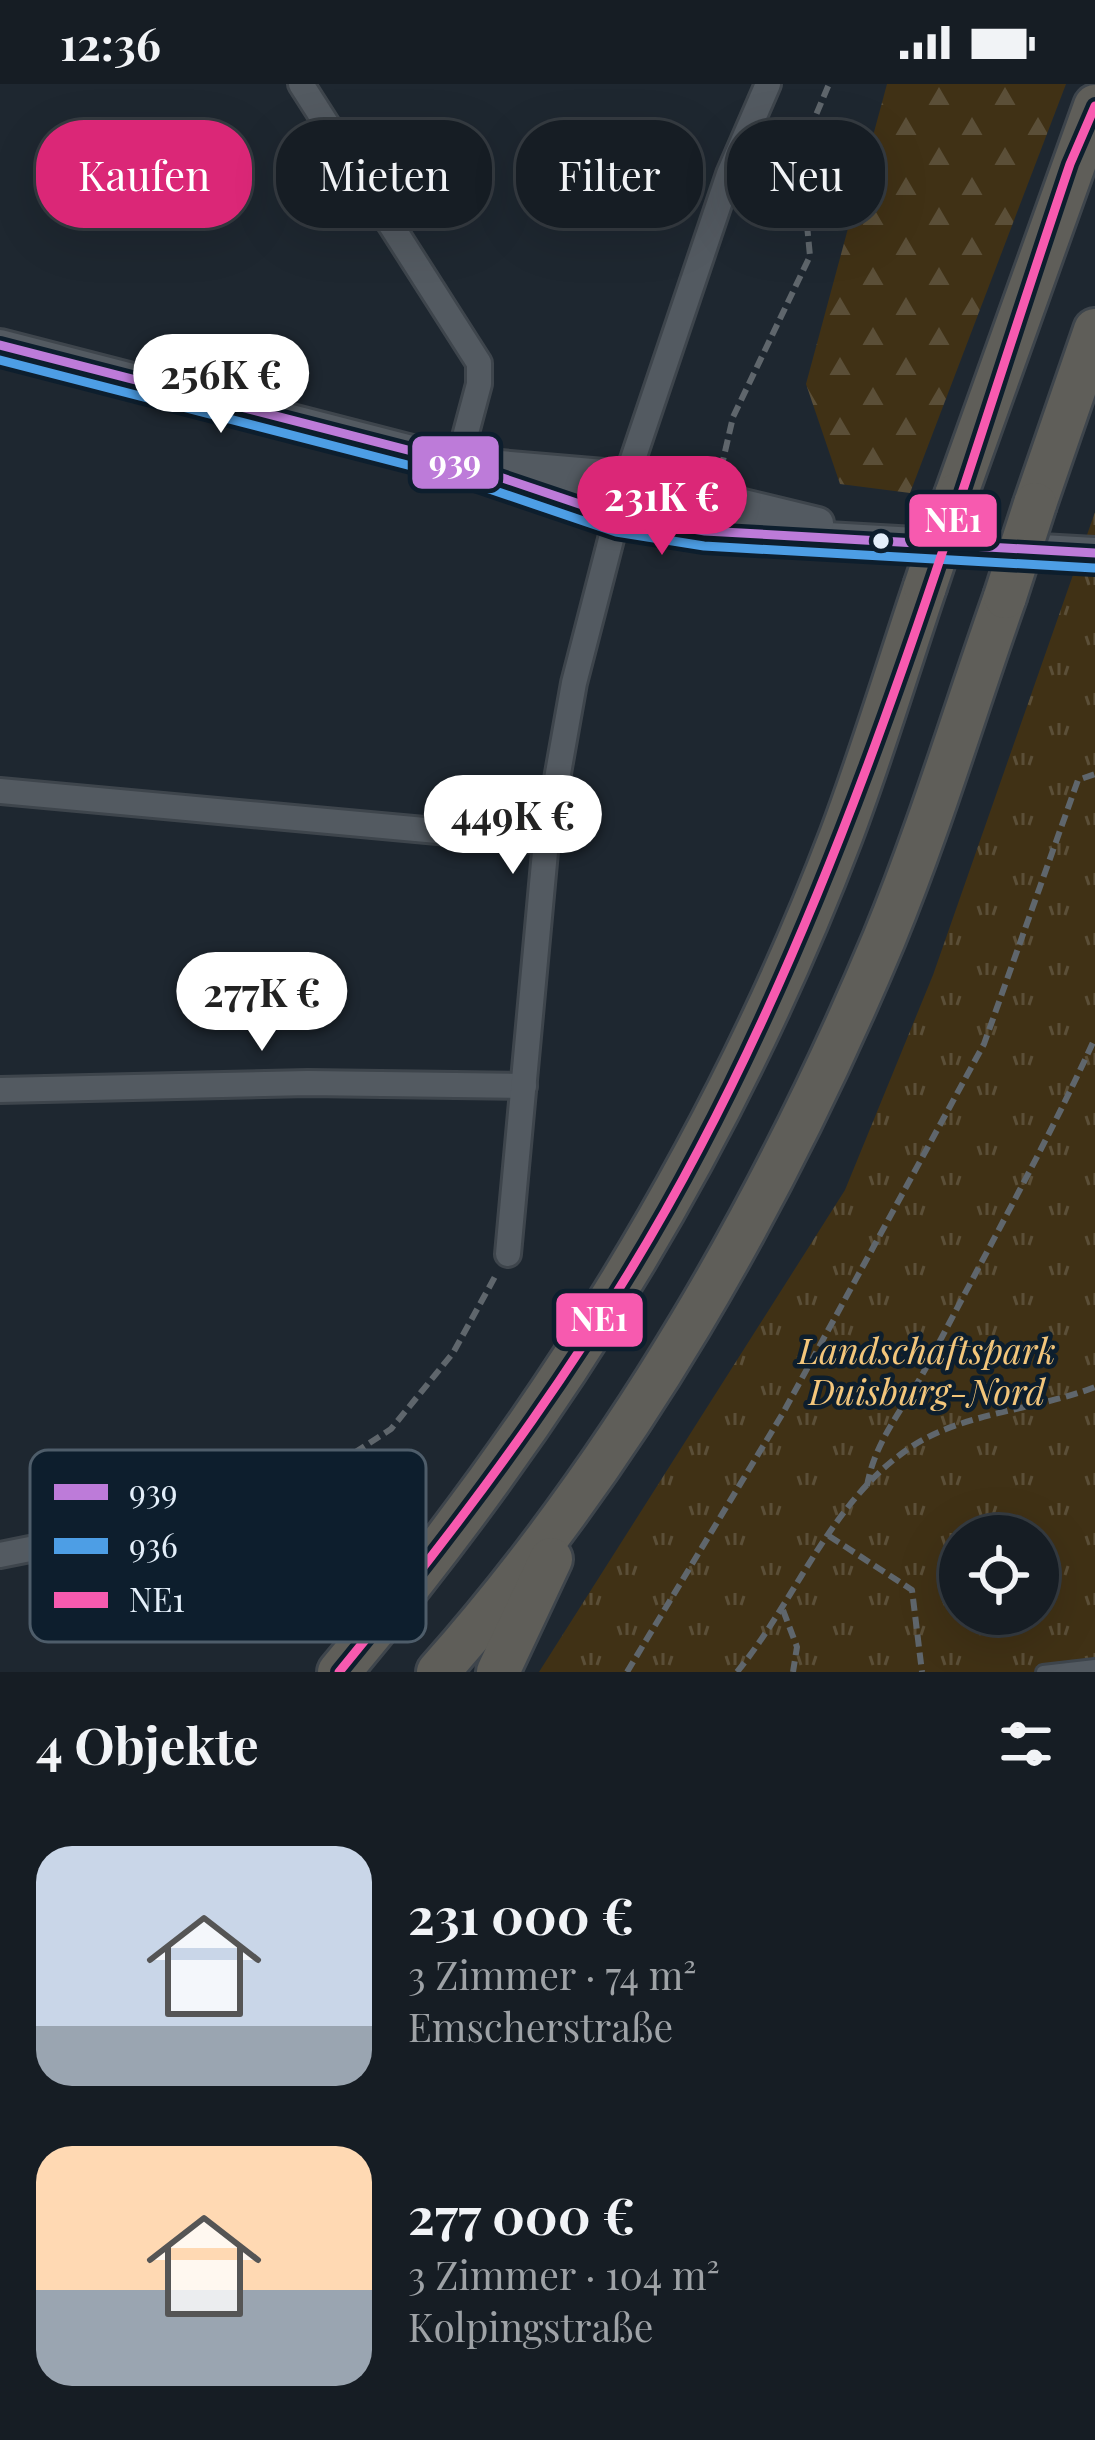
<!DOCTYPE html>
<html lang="de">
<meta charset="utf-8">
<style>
body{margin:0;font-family:"Playfair Display",serif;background:#232a31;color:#f1f3f6;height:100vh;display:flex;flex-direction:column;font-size:45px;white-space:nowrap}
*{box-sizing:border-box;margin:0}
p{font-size:39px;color:#9ea2a6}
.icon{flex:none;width:66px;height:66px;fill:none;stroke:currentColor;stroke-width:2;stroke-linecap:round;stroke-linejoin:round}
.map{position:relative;height:1588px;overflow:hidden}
.details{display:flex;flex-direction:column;background:#161d24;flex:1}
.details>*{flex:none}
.top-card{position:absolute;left:36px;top:36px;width:1023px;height:108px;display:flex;gap:24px}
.controls{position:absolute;left:939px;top:1431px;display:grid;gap:24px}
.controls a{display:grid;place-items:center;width:120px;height:120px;border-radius:50%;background:#161d24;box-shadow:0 12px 48px #0002,0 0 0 3px #353b41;font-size:60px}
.price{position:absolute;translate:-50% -102px;padding:0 27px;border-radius:42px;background:#fff;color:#222;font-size:39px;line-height:78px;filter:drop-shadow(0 3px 6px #0008)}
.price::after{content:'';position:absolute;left:50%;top:72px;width:36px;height:27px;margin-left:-18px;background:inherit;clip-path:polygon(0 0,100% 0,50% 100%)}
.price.current{background:#db2777;color:#fff}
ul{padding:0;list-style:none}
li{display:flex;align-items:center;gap:36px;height:300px;padding:0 36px}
li span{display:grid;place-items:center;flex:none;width:336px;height:240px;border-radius:36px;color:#555}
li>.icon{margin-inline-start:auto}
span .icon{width:144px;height:144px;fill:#fffc;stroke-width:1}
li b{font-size:51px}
h2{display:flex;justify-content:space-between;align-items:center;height:144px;padding:0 36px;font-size:51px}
.chip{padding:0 42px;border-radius:48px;background:#161d24;box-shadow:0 12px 48px #0002,0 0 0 3px #353b41;font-size:42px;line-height:108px}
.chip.current{background:#db2777;color:#fff}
.status{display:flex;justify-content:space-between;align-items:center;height:84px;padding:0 60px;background:#161d24;direction:ltr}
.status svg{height:33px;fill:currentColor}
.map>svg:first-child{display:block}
</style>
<div class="status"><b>12:36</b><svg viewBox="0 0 49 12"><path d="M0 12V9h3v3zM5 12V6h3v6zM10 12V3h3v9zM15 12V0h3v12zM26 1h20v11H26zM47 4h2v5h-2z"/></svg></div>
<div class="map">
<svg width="1095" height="1588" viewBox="0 0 1095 1588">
<defs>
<pattern id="forest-firs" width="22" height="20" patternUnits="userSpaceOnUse" patternTransform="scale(3)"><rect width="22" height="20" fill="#403115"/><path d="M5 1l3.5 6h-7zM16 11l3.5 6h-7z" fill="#5b4f38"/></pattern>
<pattern id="park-tufts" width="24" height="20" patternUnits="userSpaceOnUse" patternTransform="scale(3)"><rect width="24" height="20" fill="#403115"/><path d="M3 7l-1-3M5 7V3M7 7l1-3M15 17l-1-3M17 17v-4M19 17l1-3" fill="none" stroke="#5b4f38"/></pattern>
</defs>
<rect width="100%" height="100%" fill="#1e2730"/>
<!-- forest -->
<polygon fill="url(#forest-firs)" points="887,0 1066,0 910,409 840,400 806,300"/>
<!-- park -->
<path fill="url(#park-tufts)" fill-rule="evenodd" d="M1095,428V1588H539L845,1106L933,891ZM960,1452H1038V1530H960Z"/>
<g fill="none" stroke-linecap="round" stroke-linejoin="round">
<!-- service casing -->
<g stroke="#3e454c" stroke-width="18">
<polyline id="service" points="1043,1588 1095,1582"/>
</g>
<!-- minor casing -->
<g stroke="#3e454c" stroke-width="30">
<g id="minor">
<polyline points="301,0 479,279 479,300 458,379"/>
<polyline points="0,707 546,757"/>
<polyline points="0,1006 308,999 524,1002"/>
<polyline points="508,1170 546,757 574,599 627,393 729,90 768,0"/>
<polyline points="0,1471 30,1465 209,1460 274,1421"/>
</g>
</g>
<!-- tertiary casing -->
<g stroke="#3e454c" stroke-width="36">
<g id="tertiary">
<polyline points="0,261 458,379 618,433 705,447 1095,469"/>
<polyline points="488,381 627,393 818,439"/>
</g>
</g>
<!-- motorway casing -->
<g stroke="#3e454c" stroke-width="48">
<g id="motorway">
<polyline points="956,411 1095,22"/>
<polyline points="1035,420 1095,246"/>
<path d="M339,1588C550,1338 724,1059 841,752C872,670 897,586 925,503"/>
<path d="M438,1588C627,1375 774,1117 884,855C930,744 965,626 1005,513"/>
<polyline points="498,1588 551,1475"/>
</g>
</g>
<!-- path -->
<g stroke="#5f666c" stroke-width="6" stroke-dasharray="12 6" stroke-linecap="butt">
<polyline points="721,385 733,333 810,172 800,69 829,0"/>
<path d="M867,1402C875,1355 906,1322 928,1280C984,1171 1044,1066 1095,954"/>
<polyline points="294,1408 391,1345 453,1269 497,1189"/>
<polyline points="829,1452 912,1506 922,1588"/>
<polyline points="783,1526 797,1563 793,1588"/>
<polyline points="627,1588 783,1329 984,960 1078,696 1095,690"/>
<path d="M737,1588C796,1516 831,1416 911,1363C964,1328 1036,1326 1095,1303"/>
</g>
<!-- service -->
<use href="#service" stroke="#535a61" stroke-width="12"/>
<!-- minor -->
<use href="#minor" stroke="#535a61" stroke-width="24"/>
<!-- tertiary -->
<use href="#tertiary" stroke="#535a61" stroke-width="30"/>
<!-- motorway -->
<use href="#motorway" stroke="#5f5e59" stroke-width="42"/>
<!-- motorway-bridge casing -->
<g stroke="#3e454c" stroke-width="48" stroke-linecap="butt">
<g id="motorway-bridge">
<polyline points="925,503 956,411"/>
<polyline points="1005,513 1035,420"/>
</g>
</g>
<!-- motorway-bridge -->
<use href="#motorway-bridge" stroke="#5f5e59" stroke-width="42"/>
<!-- bus-1 casing -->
<g stroke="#0d1e2d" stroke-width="18">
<polyline id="bus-1" points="0,261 458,379 618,433 705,447 1095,469"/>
</g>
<!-- bus-2 casing -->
<g stroke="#0d1e2d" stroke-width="18">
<polyline id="bus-2" points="0,276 454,393 616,448 704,462 1094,484"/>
</g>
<!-- bus-3 casing -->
<g stroke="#0d1e2d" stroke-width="18">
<path id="bus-3" d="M339,1588C474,1424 600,1254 699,1065C863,755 958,411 1070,80L1095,22"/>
</g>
<!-- bus-1 -->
<use href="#bus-1" stroke="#bd7bd9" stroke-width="9"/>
<!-- bus-2 -->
<use href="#bus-2" stroke="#4d9ee5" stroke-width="9"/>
<!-- bus-3 -->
<use href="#bus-3" stroke="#f75aaf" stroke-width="9"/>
</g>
<!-- markers -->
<circle fill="#e4effa" stroke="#0d1e2d" stroke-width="4.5" cx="881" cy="457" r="10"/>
<g text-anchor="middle" stroke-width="9" stroke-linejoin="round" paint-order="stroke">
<!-- park labels -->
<g font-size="36" font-style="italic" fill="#f3c67b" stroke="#0d1e2d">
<text x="927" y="1280">Landschaftspark<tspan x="927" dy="41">Duisburg-Nord</tspan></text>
</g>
</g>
<!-- legend -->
<rect x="30" y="1366" width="396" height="192" rx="18" fill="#0d1e2d" stroke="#4e5d6a" stroke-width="3"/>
<rect x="54" y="1400" width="54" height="16" fill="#bd7bd9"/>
<rect x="54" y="1454" width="54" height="16" fill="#4d9ee5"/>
<rect x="54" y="1508" width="54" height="16" fill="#f75aaf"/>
<g font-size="33" fill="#e4effa">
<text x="129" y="1420">939</text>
<text x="129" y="1474">936</text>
<text x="129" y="1528">NE1</text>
</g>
<g stroke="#0d1e2d" stroke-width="4.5">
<rect x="410" y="350" width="91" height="57" rx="12" fill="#bd7bd9"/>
<rect x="907" y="408" width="92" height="57" rx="12" fill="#f75aaf"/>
<rect x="554" y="1207" width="91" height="58" rx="12" fill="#f75aaf"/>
</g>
<g font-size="33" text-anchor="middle" font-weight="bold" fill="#fff">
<text x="455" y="390">939</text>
<text x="953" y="448">NE1</text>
<text x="599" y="1247">NE1</text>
</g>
</svg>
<div class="controls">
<a><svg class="icon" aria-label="locate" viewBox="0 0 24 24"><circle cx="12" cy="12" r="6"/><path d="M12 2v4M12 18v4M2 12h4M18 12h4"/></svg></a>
</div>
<b class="price" style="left:221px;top:352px">256K €</b>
<b class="price current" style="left:662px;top:474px">231K €</b>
<b class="price" style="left:513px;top:793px">449K €</b>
<b class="price" style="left:262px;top:970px">277K €</b>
<div class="top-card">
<a class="chip current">Kaufen</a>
<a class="chip">Mieten</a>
<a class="chip">Filter</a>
<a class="chip">Neu</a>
</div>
</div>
<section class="details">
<h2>4 Objekte<svg class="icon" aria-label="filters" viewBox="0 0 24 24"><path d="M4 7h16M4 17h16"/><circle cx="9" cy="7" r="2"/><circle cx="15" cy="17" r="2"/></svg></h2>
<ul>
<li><span style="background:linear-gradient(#c9d6e8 75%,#9aa5b1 0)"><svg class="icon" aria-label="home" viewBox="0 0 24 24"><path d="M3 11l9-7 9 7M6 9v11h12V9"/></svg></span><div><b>231 000 €</b><p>3 Zimmer · 74 m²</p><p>Emscherstraße</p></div></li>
<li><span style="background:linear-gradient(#ffd9b3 60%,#9aa5b1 0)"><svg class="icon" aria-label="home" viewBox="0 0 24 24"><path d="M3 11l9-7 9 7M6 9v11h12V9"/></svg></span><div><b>277 000 €</b><p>3 Zimmer · 104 m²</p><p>Kolpingstraße</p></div></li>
</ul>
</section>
